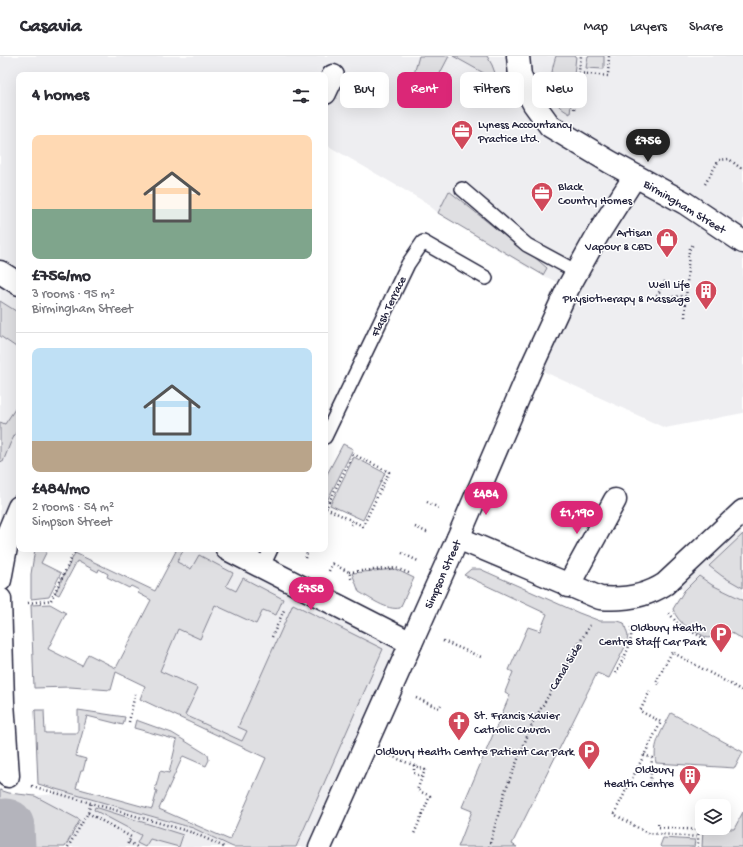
<!DOCTYPE html>
<meta charset="utf-8">
<style>
body{margin:0;font-family:"Gochi Hand",sans-serif;background:#f7f7f7;color:#2b2b33;height:100vh;display:flex;flex-direction:column;font-size:15px;white-space:nowrap}
*{box-sizing:border-box;margin:0}
p{font-size:13px;color:#7c7c81}
.icon{flex:none;width:22px;height:22px;fill:none;stroke:currentColor;stroke-width:2;stroke-linecap:round;stroke-linejoin:round}
.map{position:relative;flex:1;overflow:hidden}
.side{position:absolute;left:16px;top:16px;width:312px;height:480px;display:flex;flex-direction:column;background:#fff;border-radius:8px;box-shadow:0 4px 16px #0002}
.side>*{flex:none}
.top-card{position:absolute;left:340px;top:16px;width:343px;height:36px;display:flex;gap:8px}
.fabs{position:absolute;left:695px;top:743px;display:grid;gap:8px}
.fabs a{display:grid;place-items:center;width:36px;height:36px;border-radius:8px;background:#fff;box-shadow:0 4px 16px #0002;font-size:20px}
.price{position:absolute;translate:-50% -34px;padding:0 9px;border-radius:14px;background:#db2777;color:#fff;font-size:13px;line-height:26px;filter:drop-shadow(0 1px 2px #0008)}
.price::after{content:'';position:absolute;left:50%;top:24px;width:12px;height:9px;margin-left:-6px;background:inherit;clip-path:polygon(0 0,100% 0,50% 100%)}
.price.selected{background:#222;color:#fff}
ul{padding:0;list-style:none}
li{display:grid;align-content:center;gap:8px;height:212px;padding:0 16px}
li+li{border-top:1px solid #e1e1e2}
li span{display:grid;place-items:center;height:124px;border-radius:8px;color:#555}
li>.icon{margin-inline-start:auto}
span .icon{width:72px;height:72px;fill:#fffc;stroke-width:1}
li b{font-size:17px}
h2{display:flex;justify-content:space-between;align-items:center;height:48px;padding:0 16px;font-size:17px}
.pill{padding:0 14px;border-radius:8px;background:#fff;box-shadow:0 4px 16px #0002;font-size:14px;line-height:36px}
.pill.selected{background:#db2777;color:#fff}
header{display:flex;align-items:center;gap:24px;box-sizing:border-box;height:56px;padding:0 20px;background:#fff;border-bottom:1px solid #e1e1e2}
header strong{font-size:19px}
nav{display:flex;gap:22px;margin-inline-start:auto;font-size:14px}
.map>svg:first-child{display:block}
</style>
<header>
<strong>Casavia</strong>
<nav><a>Map</a><a>Layers</a><a>Share</a></nav>
</header>
<div class="map">
<svg width="743" height="791" viewBox="0 0 743 791">
<rect width="100%" height="100%" fill="#fff"/>
<filter id="ink" filterUnits="userSpaceOnUse"><feTurbulence type="fractalNoise" baseFrequency=".025" numOctaves="2"/><feDisplacementMap in="SourceGraphic" scale="8" xChannelSelector="R" yChannelSelector="G"/><feConvolveMatrix kernelMatrix="1 2 1 2 8 2 1 2 1" color-interpolation-filters="sRGB"/></filter>
<g filter="url(#ink)">
<!-- built -->
<g fill="#eeeef1">
<polygon points="0,0 743,0 743,357 665,372 532,310 568,232 525,210 438,157 425,146 325,88 325,19 19,19 19,451 0,524"/>
<polygon points="730,467 743,479 743,569 684,535 670,523"/>
<polygon points="184,493 227,493 411,587 320,791 237,791 278,702 141,638 145,630 122,618"/>
<polygon points="55,733 193,772 233,791 27,791 34,740 54,738"/>
</g>
<!-- green -->
<g fill="#dfdfe2" stroke="#80808e">
<polygon points="419,0 449,0 434,29 414,18"/>
<polygon points="453,0 487,0 492,9 498,25"/>
<path d="M556,0H576L570,58C567,56 563,54 560,51C547,40 551,14 556,0Z"/>
<polygon points="588,0 604,0 604,13 586,12"/>
<polygon points="449,135 505,180 532,199 547,212 543,219 438,157"/>
<polygon points="0,245 19,257 19,293 0,280"/>
<polygon points="19,347 19,371 10,388 3,406 0,405 0,366 5,368"/>
<polygon points="343,388 353,393 325,449 325,422"/>
<polygon points="354,401 385,417 363,464 330,449"/>
<polygon points="743,478 743,532 722,520 709,510"/>
<polygon points="35,493 48,493 41,507 61,517 49,541 31,543 31,518"/>
<polygon points="173,493 184,493 177,506 191,513 199,499 233,517 226,530 236,535 243,522 283,543 276,559 263,554 256,568 215,549 200,583 178,573 160,615 198,632 185,659 242,685 247,675 238,671 293,548 383,593 296,791 233,791 193,772 38,728 35,654 44,654 45,677 78,677 78,654 125,661 123,669 87,660 76,700 86,703 83,715 81,715 76,732 152,753 157,735 155,734 160,715 169,717 177,684 134,672 136,664 172,677 208,699 209,704 206,710 183,700 159,753 230,784 266,702 140,643 145,630 116,616 111,634 70,631 34,632 31,549 50,548 66,557 48,593 82,610 88,598 116,612 151,544 138,537 139,534 131,530 129,532 107,521 108,518 99,513 98,516 77,505 59,539 55,537 75,497 155,535 176,495"/>
<path d="M395,513L414,522L400,552C387,555 370,542 359,536L352,517Z"/>
<polygon points="471,513 480,513 579,557 600,565 618,565 624,567 628,580 626,589 609,622 597,617 512,788 517,791 458,791 472,755 462,751 510,639 505,636 513,616 509,614 528,571 540,575 547,558 464,519"/>
<path d="M699,520L712,529L743,544V584L730,576L708,582C694,575 678,569 673,553L684,535Z"/>
<path d="M671,657L743,696L735,712L656,707C652,688 662,675 671,657Z"/>
<polygon points="0,734 9,737 35,740 80,764 65,791 0,791"/>
<polygon points="95,751 183,779 179,791 150,783 145,791 137,787 141,779 94,754"/>
<polygon points="743,756 743,791 702,791 703,772 734,773"/>
<polygon points="663,782 695,784 694,791 661,791 660,790"/>
</g>
<g fill="none" stroke-linecap="round" stroke-linejoin="round">
<!-- river -->
<polyline stroke="#b4b4bc" stroke-width="57" points="6,771 7,791"/>
<!-- lane casing -->
<g stroke="#22223b" stroke-width="16">
<g id="lane">
<polyline points="462,133 527,189 577,216"/>
<polyline points="325,381 408,208 423,186 486,222"/>
<polyline points="262,512 271,493"/>
</g>
</g>
<!-- street casing -->
<g stroke="#22223b" stroke-width="25">
<g id="street">
<polyline points="325,37 333,20"/>
<polyline points="0,216 19,228"/>
<path d="M458,482L600,542C623,544 645,541 665,528L743,455"/>
<polyline points="227,493 411,587"/>
<polyline points="0,524 9,475 19,451"/>
<polyline points="568,530 615,444"/>
<polyline points="0,543 3,646 8,720"/>
<polyline points="320,791 458,482 532,310 568,232 598,178 635,120"/>
</g>
</g>
<!-- secondary casing -->
<g stroke="#22223b" stroke-width="25">
<polyline id="secondary" points="518,0 520,20 525,31 534,48 550,70 610,106 685,147 743,186"/>
</g>
<!-- path -->
<g stroke="#22223b" stroke-width="2.5" stroke-dasharray="1 3" stroke-linecap="butt">
<polyline points="579,17 608,20 609,0"/>
<polyline points="574,53 581,0"/>
<polyline points="705,128 719,104 729,103 743,114"/>
<polyline points="665,225 656,242 687,240"/>
<polyline points="685,261 689,194 694,187"/>
<polygon points="353,398 389,416 363,470 326,452"/>
<polyline points="427,446 441,453"/>
<polyline points="351,469 353,465"/>
<polyline points="415,471 429,477"/>
<polyline points="402,497 418,505"/>
<polyline points="305,502 308,495"/>
<polyline points="333,508 349,516 352,525"/>
<polyline points="329,515 333,506"/>
<polyline points="349,516 396,512 411,518"/>
<polyline points="51,544 76,493"/>
<polyline points="28,547 52,544"/>
<polyline points="669,557 678,568 707,584"/>
<polyline points="272,581 284,554"/>
<polyline points="443,585 481,601"/>
<path d="M616,617C623,602 635,587 630,569"/>
<polyline points="659,628 656,626 672,596 743,635"/>
<polyline points="650,635 640,655 661,666 614,758 647,777 698,781 698,791"/>
<polyline points="416,642 439,652 441,649"/>
<polyline points="129,666 135,638"/>
<polyline points="644,699 652,702 650,730"/>
<polyline points="391,700 425,714 417,734 430,740 414,778"/>
<polyline points="414,709 414,717 422,721"/>
<polyline points="32,730 194,777 224,791"/>
<polyline points="88,757 131,781 127,789"/>
<polyline points="658,768 658,771 699,774 698,781"/>
<polyline points="129,786 137,791"/>
<polyline points="68,791 88,757 91,746"/>
<polyline points="489,791 505,735 533,666 590,569"/>
</g>
<!-- lane -->
<use href="#lane" stroke="#fff" stroke-width="13"/>
<!-- street -->
<use href="#street" stroke="#fff" stroke-width="22"/>
<!-- secondary -->
<use href="#secondary" stroke="#fff" stroke-width="22"/>
</g>
</g>
<!-- icons -->
<defs>
<g id="office-pin" transform="scale(1.15)"><path d="M0 17L-7.5 6A9.5 9.5 0 1 1 7.5 6Z" fill="#d1495b" stroke="#fff"/><path d="M-6-3h4V-5.5h4V-3h4V5H-6ZM-1-4.5V-3h2v-1.5ZM-6 0V1H6V0Z" fill="#fff"/></g>
<g id="shop-pin" transform="scale(1.15)"><path d="M0 17L-7.5 6A9.5 9.5 0 1 1 7.5 6Z" fill="#d1495b" stroke="#fff"/><path d="M-5-2.5h2.3a2.7 3.5 0 0 1 5.4 0H5L5.5 6h-11ZM-1.5-2.5h3a1.5 2.3 0 0 0-3 0Z" fill="#fff"/></g>
<g id="building-pin" transform="scale(1.15)"><path d="M0 17L-7.5 6A9.5 9.5 0 1 1 7.5 6Z" fill="#d1495b" stroke="#fff"/><path d="M-4-6H4V6H1V3H-1V6H-4ZM-2.5-4.3h1.7v1.8h-1.7ZM.8-4.3h1.7v1.8H.8ZM-2.5-1h1.7V.8h-1.7ZM.8-1h1.7V.8H.8Z" fill="#fff"/></g>
<g id="parking-pin" transform="scale(1.15)"><path d="M0 17L-7.5 6A9.5 9.5 0 1 1 7.5 6Z" fill="#d1495b" stroke="#fff"/><path d="M-3.5-5.5H1a3.5 3.5 0 0 1 0 7H-1V5.5H-3.5ZM-1-3.4V-.6H.8a1.4 1.4 0 0 0 0-2.8Z" fill="#fff"/></g>
<g id="church-pin" transform="scale(1.15)"><path d="M0 17L-7.5 6A9.5 9.5 0 1 1 7.5 6Z" fill="#d1495b" stroke="#fff"/><path d="M-1.2-6h2.4v3.5h3.3v2.4h-3.3V6h-2.4V-.1h-3.3v-2.4h3.3Z" fill="#fff"/></g>
</defs>
<g fill-rule="evenodd">
<use href="#office-pin" x="462" y="75"/>
<use href="#office-pin" x="542" y="137"/>
<use href="#shop-pin" x="667" y="183"/>
<use href="#building-pin" x="706" y="235"/>
<use href="#parking-pin" x="721" y="578"/>
<use href="#church-pin" x="459" y="666"/>
<use href="#parking-pin" x="589" y="695"/>
<use href="#building-pin" x="690" y="720"/>
</g>
<g text-anchor="middle" stroke-width="3" stroke-linejoin="round" paint-order="stroke">
<!-- poi labels -->
<g font-size="12" fill="#22223b" stroke="#fff" text-anchor="end">
<text x="478" y="72" text-anchor="start">Lyness Accountancy<tspan x="478" dy="14">Practice Ltd.</tspan></text>
<text x="558" y="134" text-anchor="start">Black<tspan x="558" dy="14">Country Homes</tspan></text>
<text x="652" y="180">Artisan<tspan x="652" dy="14">Vapour &amp; CBD</tspan></text>
<text x="690" y="232">Well Life<tspan x="690" dy="14">Physiotherapy &amp; Massage</tspan></text>
<text x="706" y="575">Oldbury Health<tspan x="706" dy="14">Centre Staff Car Park</tspan></text>
<text x="474" y="663" text-anchor="start">St. Francis Xavier<tspan x="474" dy="14">Catholic Church</tspan></text>
<text x="574" y="699">Oldbury Health Centre Patient Car Park</text>
<text x="674" y="717">Oldbury<tspan x="674" dy="14">Health Centre</tspan></text>
</g>
<!-- street labels -->
<g font-size="12" fill="#22223b" stroke="#fff">
<text transform="translate(685 150) rotate(31)" y="4">Birmingham Street</text>
<text transform="translate(388 250) rotate(-64)" y="4">Flash Terrace</text>
<text transform="translate(442 518) rotate(-66)" y="4">Simpson Street</text>
<text transform="translate(565 610) rotate(-59)" y="4">Canal Side</text>
</g>
</g>
</svg>
<div class="fabs">
<a><svg class="icon" aria-label="layers" viewBox="0 0 24 24"><path d="M12 4l9 5-9 5-9-5zM3 14l9 5 9-5"/></svg></a>
</div>
<b class="price selected" style="left:648px;top:107px">£756</b>
<b class="price" style="left:486px;top:460px">£484</b>
<b class="price" style="left:577px;top:479px">£1,190</b>
<b class="price" style="left:311px;top:555px">£758</b>
<div class="top-card">
<a class="pill">Buy</a>
<a class="pill selected">Rent</a>
<a class="pill">Filters</a>
<a class="pill">New</a>
</div>
<section class="side">
<h2>4 homes<svg class="icon" aria-label="filters" viewBox="0 0 24 24"><path d="M4 7h16M4 17h16"/><circle cx="9" cy="7" r="2"/><circle cx="15" cy="17" r="2"/></svg></h2>
<ul>
<li><span style="background:linear-gradient(#ffd9b3 60%,#7fa58c 0)"><svg class="icon" aria-label="home" viewBox="0 0 24 24"><path d="M3 11l9-7 9 7M6 9v11h12V9"/></svg></span><div><b>£756/mo</b><p>3 rooms · 95 m²</p><p>Birmingham Street</p></div></li>
<li><span style="background:linear-gradient(#bfe0f5 75%,#b9a48a 0)"><svg class="icon" aria-label="home" viewBox="0 0 24 24"><path d="M3 11l9-7 9 7M6 9v11h12V9"/></svg></span><div><b>£484/mo</b><p>2 rooms · 54 m²</p><p>Simpson Street</p></div></li>
</ul>
</section>
</div>
